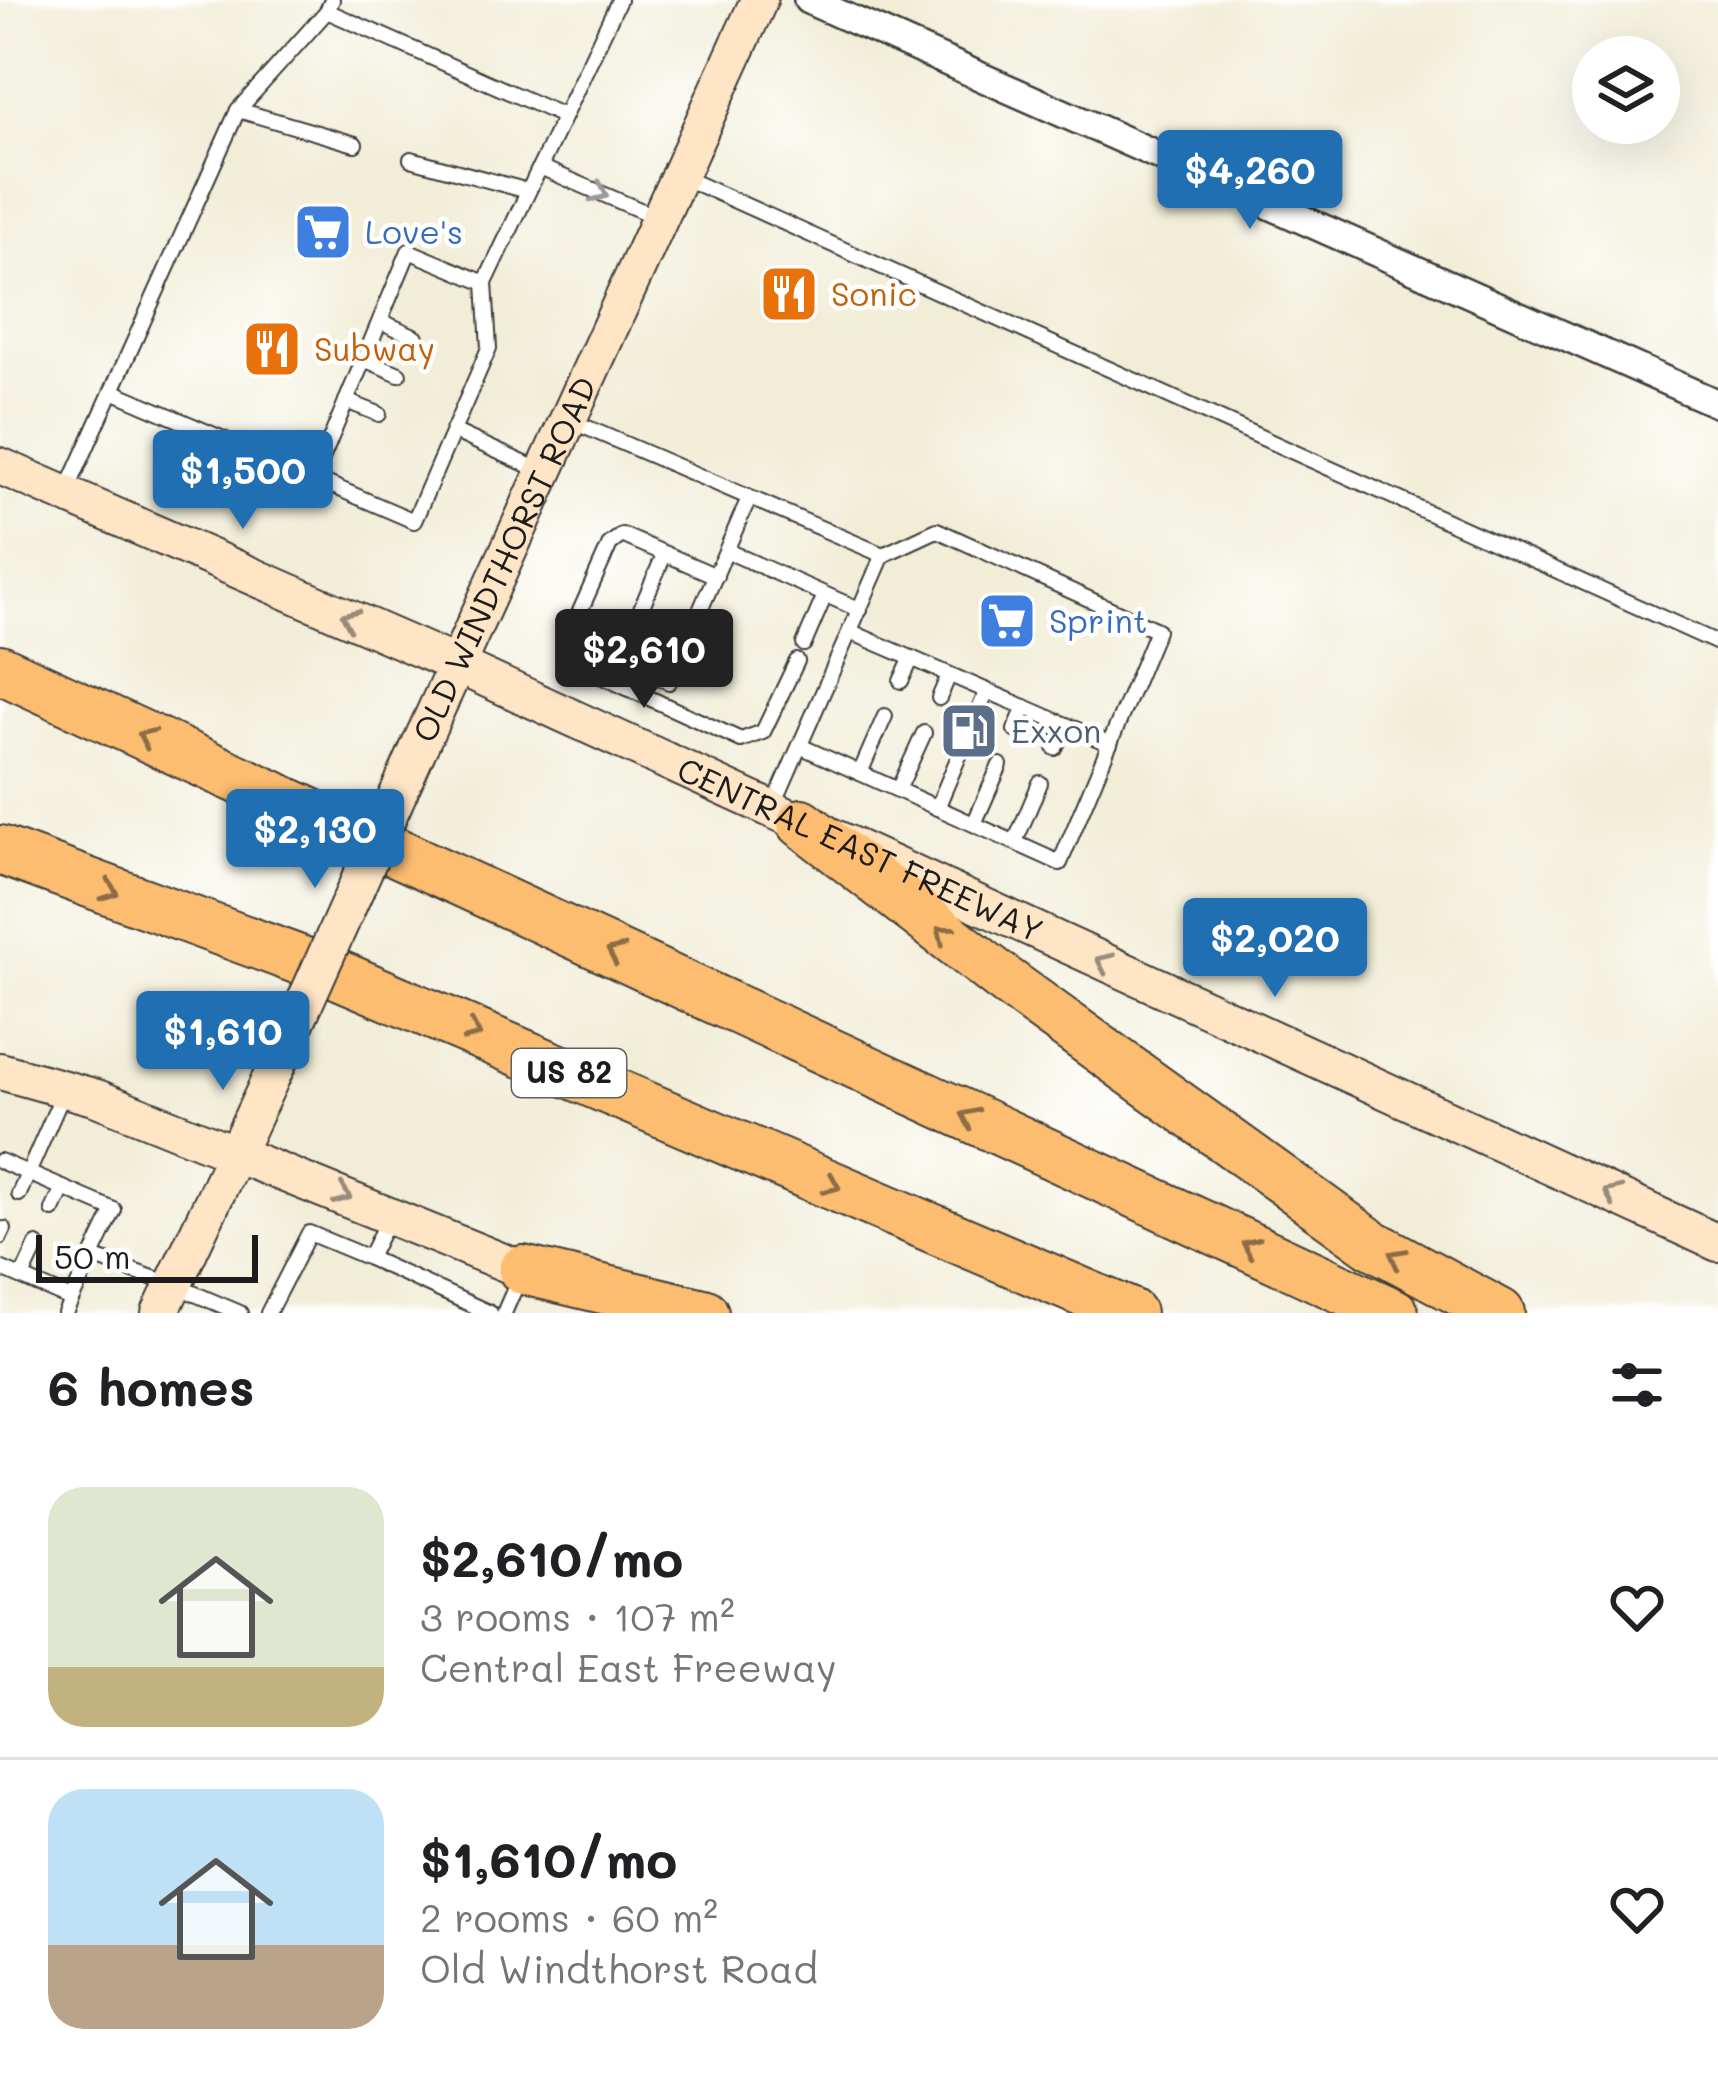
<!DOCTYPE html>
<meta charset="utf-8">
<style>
body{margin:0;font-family:Mali,sans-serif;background:#f2f2f2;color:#202124;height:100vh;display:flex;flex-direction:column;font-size:45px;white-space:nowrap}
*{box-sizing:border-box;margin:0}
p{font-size:39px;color:#757577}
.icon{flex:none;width:66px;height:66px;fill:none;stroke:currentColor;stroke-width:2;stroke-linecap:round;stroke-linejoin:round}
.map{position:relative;height:1313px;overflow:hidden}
.sheet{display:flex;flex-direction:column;background:#fff;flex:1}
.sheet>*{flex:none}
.fabs{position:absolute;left:1572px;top:36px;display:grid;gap:24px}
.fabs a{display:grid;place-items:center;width:108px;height:108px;border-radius:50%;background:#fff;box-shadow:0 12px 48px #0002;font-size:60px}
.scale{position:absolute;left:36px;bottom:30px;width:222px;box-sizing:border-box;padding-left:12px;border:6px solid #1c1c1c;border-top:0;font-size:33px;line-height:42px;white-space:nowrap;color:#1c1c1c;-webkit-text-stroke:9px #fff;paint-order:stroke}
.price{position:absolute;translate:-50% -102px;padding:0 27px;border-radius:12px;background:#1f6fb2;color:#fff;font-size:39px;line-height:78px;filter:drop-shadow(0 3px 6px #0008)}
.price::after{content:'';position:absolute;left:50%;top:72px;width:36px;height:27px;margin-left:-18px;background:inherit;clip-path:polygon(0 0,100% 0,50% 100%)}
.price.selected{background:#222;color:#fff}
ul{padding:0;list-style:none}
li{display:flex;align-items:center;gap:36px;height:300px;padding:0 48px}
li+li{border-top:3px solid #e0e0e0}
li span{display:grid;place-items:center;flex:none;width:336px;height:240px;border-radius:36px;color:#555}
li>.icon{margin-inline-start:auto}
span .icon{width:144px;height:144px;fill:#fffc;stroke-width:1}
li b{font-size:51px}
h2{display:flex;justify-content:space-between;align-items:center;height:144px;padding:0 48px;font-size:51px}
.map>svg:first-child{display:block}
</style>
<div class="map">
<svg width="1718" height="1313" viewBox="0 0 1718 1313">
<rect width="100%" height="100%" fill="#fff"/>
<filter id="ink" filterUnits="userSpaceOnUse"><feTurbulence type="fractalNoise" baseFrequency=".00833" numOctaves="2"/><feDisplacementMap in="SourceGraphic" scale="24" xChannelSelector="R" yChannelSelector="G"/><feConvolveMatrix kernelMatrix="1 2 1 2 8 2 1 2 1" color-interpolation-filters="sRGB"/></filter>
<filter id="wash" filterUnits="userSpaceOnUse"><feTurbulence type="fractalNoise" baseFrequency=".004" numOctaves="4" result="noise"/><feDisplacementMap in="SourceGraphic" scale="48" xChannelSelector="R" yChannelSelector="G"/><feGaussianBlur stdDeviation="2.7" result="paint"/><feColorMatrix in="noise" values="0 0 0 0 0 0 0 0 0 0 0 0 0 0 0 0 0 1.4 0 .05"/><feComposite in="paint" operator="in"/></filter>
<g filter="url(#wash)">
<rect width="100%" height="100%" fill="#f1edd7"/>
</g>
<g filter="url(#ink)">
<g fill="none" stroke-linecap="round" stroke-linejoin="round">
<!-- lane casing -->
<g stroke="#3c3b38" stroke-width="18">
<g id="lane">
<polyline points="327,11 563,116"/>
<polyline points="238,110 355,144"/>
<polyline points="411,159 528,191"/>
<polyline points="540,167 656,217"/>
<polyline points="680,176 1718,643"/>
<polyline points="380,321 416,337"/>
<polyline points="364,359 399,374"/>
<polyline points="112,391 414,521 489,348 485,283 619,0"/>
<polyline points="346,401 379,414"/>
<polyline points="569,420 883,555 772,809"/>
<polyline points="453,431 541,471"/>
<polyline points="314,478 409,251 485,283"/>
<polyline points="66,493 238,110 327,11 332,0"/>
<polyline points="727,551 860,610"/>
<polyline points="664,555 619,660 669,682 749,498"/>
<polyline points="716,576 622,535 610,544 565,645 568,661 741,740 763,732 797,661"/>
<polyline points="851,632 1110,744"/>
<polyline points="804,644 825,595"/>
<polyline points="901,681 912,658"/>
<polyline points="939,698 949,675"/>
<polyline points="977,714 987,691"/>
<polyline points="1015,730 1025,707"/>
<polyline points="800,746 1060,863 1157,630 937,530 883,555"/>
<polyline points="1055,748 1066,725"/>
<polyline points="860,773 885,716"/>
<polyline points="898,790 924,733"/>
<polyline points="937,808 962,749"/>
<polyline points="974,824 1000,765"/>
<polyline points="1015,842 1040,783"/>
<polyline points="0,1161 114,1210 65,1313"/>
<polyline points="19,1194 63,1094"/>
<polyline points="53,1210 63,1188"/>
<polyline points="0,1237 4,1229"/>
<polyline points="92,1257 174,1285 240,1313"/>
<polyline points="369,1258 490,1313"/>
<polyline points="0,1268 71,1299"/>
<polyline points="22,1277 37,1245"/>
<polyline points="268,1313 309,1233 369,1258 388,1219"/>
<polyline points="504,1313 519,1279"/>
</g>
</g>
<!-- street casing -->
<g stroke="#3c3b38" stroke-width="32">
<polyline id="street" points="808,0 1718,404"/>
</g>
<!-- secondary casing -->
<g stroke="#3c3b38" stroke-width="40">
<g id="secondary">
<path id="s1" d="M0,466L457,665L1718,1243"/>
<path id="s2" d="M420,745L759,0"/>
<polyline points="0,1071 97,1098 545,1279"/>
<polyline points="160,1313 276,1067"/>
</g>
</g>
<!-- highway casing -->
<g stroke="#3c3b38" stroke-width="52">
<g id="highway">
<polyline points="0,669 1394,1313"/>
<polyline points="802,823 1003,979 1370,1243 1500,1313"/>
<polyline points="0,850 332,972 1131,1313"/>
<polyline points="523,1270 704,1313"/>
</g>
</g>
<!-- lane -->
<use href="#lane" stroke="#fff" stroke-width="14"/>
<!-- street -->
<use href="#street" stroke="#fff" stroke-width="27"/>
<!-- secondary -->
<use href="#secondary" stroke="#fee5c5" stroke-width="36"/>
<!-- highway -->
<use href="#highway" stroke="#fcbd6f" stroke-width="48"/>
<!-- secondary-bridge casing -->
<g stroke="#3c3b38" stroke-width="40" stroke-linecap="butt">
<polyline id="secondary-bridge" points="276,1067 420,745"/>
</g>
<!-- secondary-bridge -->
<use href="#secondary-bridge" stroke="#fee5c5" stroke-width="36"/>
</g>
<!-- one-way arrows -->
<defs><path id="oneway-chevron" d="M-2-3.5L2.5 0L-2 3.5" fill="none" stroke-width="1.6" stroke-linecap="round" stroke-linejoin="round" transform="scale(3)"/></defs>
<use stroke="#999" href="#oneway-chevron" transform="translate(600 193) rotate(24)"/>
<g stroke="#988b79">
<use href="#oneway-chevron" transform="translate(349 618) rotate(-156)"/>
<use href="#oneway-chevron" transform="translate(1104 962) rotate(-155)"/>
<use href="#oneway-chevron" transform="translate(1612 1194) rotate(-155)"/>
<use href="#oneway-chevron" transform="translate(343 1195) rotate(22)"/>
</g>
<g stroke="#8c6c46">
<use href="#oneway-chevron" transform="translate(146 737) rotate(-155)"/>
<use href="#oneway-chevron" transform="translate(110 891) rotate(20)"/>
<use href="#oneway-chevron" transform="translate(944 933) rotate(-142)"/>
<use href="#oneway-chevron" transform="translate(615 953) rotate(-155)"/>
<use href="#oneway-chevron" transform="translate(473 1032) rotate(23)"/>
<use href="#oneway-chevron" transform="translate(969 1117) rotate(-155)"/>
<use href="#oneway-chevron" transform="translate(832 1185) rotate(23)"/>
<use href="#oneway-chevron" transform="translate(1250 1246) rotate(-155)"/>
<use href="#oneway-chevron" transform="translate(1397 1257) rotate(-152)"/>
</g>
</g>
<!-- icons -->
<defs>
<g id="supermarket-square" transform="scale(3)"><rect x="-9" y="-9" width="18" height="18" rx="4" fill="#3f7fe0" stroke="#fff"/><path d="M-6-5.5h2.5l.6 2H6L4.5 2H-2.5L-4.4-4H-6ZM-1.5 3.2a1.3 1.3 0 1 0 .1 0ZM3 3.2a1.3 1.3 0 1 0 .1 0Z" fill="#fff"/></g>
<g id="restaurant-square" transform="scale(3)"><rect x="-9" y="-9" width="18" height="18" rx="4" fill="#e8710a" stroke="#fff"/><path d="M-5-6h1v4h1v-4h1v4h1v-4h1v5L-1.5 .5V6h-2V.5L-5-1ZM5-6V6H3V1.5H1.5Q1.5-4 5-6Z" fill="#fff"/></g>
<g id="fuel-square" transform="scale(3)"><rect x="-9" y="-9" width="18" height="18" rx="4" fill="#5c6f8a" stroke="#fff"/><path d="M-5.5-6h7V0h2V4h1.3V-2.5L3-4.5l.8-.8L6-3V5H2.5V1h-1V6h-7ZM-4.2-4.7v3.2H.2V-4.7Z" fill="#fff"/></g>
</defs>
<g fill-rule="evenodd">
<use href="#supermarket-square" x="323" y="232"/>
<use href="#restaurant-square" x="789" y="294"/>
<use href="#restaurant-square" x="272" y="349"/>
<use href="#supermarket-square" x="1007" y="621"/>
<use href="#fuel-square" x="969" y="731"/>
</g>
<g text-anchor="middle" stroke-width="9" stroke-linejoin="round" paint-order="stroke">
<!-- shield labels -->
<rect fill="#fff" stroke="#606060" stroke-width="3" x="512" y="1049" width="114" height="48" rx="9"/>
<g font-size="30" font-weight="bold" fill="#1c1c1c">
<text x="569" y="1083">US 82</text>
</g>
<!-- shop labels -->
<g font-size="33" fill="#366cbe" stroke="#fff" text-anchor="start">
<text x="365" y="244">Love's</text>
<text x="1049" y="633">Sprint</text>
</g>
<!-- food labels -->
<g font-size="33" fill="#c56008" stroke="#fff" text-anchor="start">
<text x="831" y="306">Sonic</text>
<text x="314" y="361">Subway</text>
</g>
<!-- street labels -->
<g font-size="33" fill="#1c1c1c" stroke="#fff">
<text dy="12" stroke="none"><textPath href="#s2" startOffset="204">OLD WINDTHORST ROAD</textPath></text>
<text dy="12" stroke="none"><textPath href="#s1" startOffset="942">CENTRAL EAST FREEWAY</textPath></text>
</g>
<!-- service labels -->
<g font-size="33" fill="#4e5e75" stroke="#fff" text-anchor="start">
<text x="1011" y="743">Exxon</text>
</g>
</g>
</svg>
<div class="fabs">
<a><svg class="icon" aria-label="layers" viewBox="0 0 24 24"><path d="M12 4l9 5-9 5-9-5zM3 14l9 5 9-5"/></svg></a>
</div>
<div class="scale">50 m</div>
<b class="price" style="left:1250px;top:232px">$4,260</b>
<b class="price" style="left:243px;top:532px">$1,500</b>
<b class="price selected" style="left:644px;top:711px">$2,610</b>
<b class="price" style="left:315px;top:891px">$2,130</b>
<b class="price" style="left:1275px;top:1000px">$2,020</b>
<b class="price" style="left:223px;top:1093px">$1,610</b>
</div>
<section class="sheet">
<h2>6 homes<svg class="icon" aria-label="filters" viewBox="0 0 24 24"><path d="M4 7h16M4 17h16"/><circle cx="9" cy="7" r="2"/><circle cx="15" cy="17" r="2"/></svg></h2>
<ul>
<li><span style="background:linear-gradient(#dfe7d0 75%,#c2b280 0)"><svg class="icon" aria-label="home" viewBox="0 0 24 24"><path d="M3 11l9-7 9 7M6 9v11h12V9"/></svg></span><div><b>$2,610/mo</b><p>3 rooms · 107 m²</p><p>Central East Freeway</p></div><svg class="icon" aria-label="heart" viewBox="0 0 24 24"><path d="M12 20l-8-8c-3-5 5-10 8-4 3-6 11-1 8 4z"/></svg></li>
<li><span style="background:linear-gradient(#bfe0f5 65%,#b9a48a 0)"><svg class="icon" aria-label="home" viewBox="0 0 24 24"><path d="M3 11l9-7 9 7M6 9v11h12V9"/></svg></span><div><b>$1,610/mo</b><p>2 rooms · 60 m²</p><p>Old Windthorst Road</p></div><svg class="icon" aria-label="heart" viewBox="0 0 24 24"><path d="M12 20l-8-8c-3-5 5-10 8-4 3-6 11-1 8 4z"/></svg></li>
</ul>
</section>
